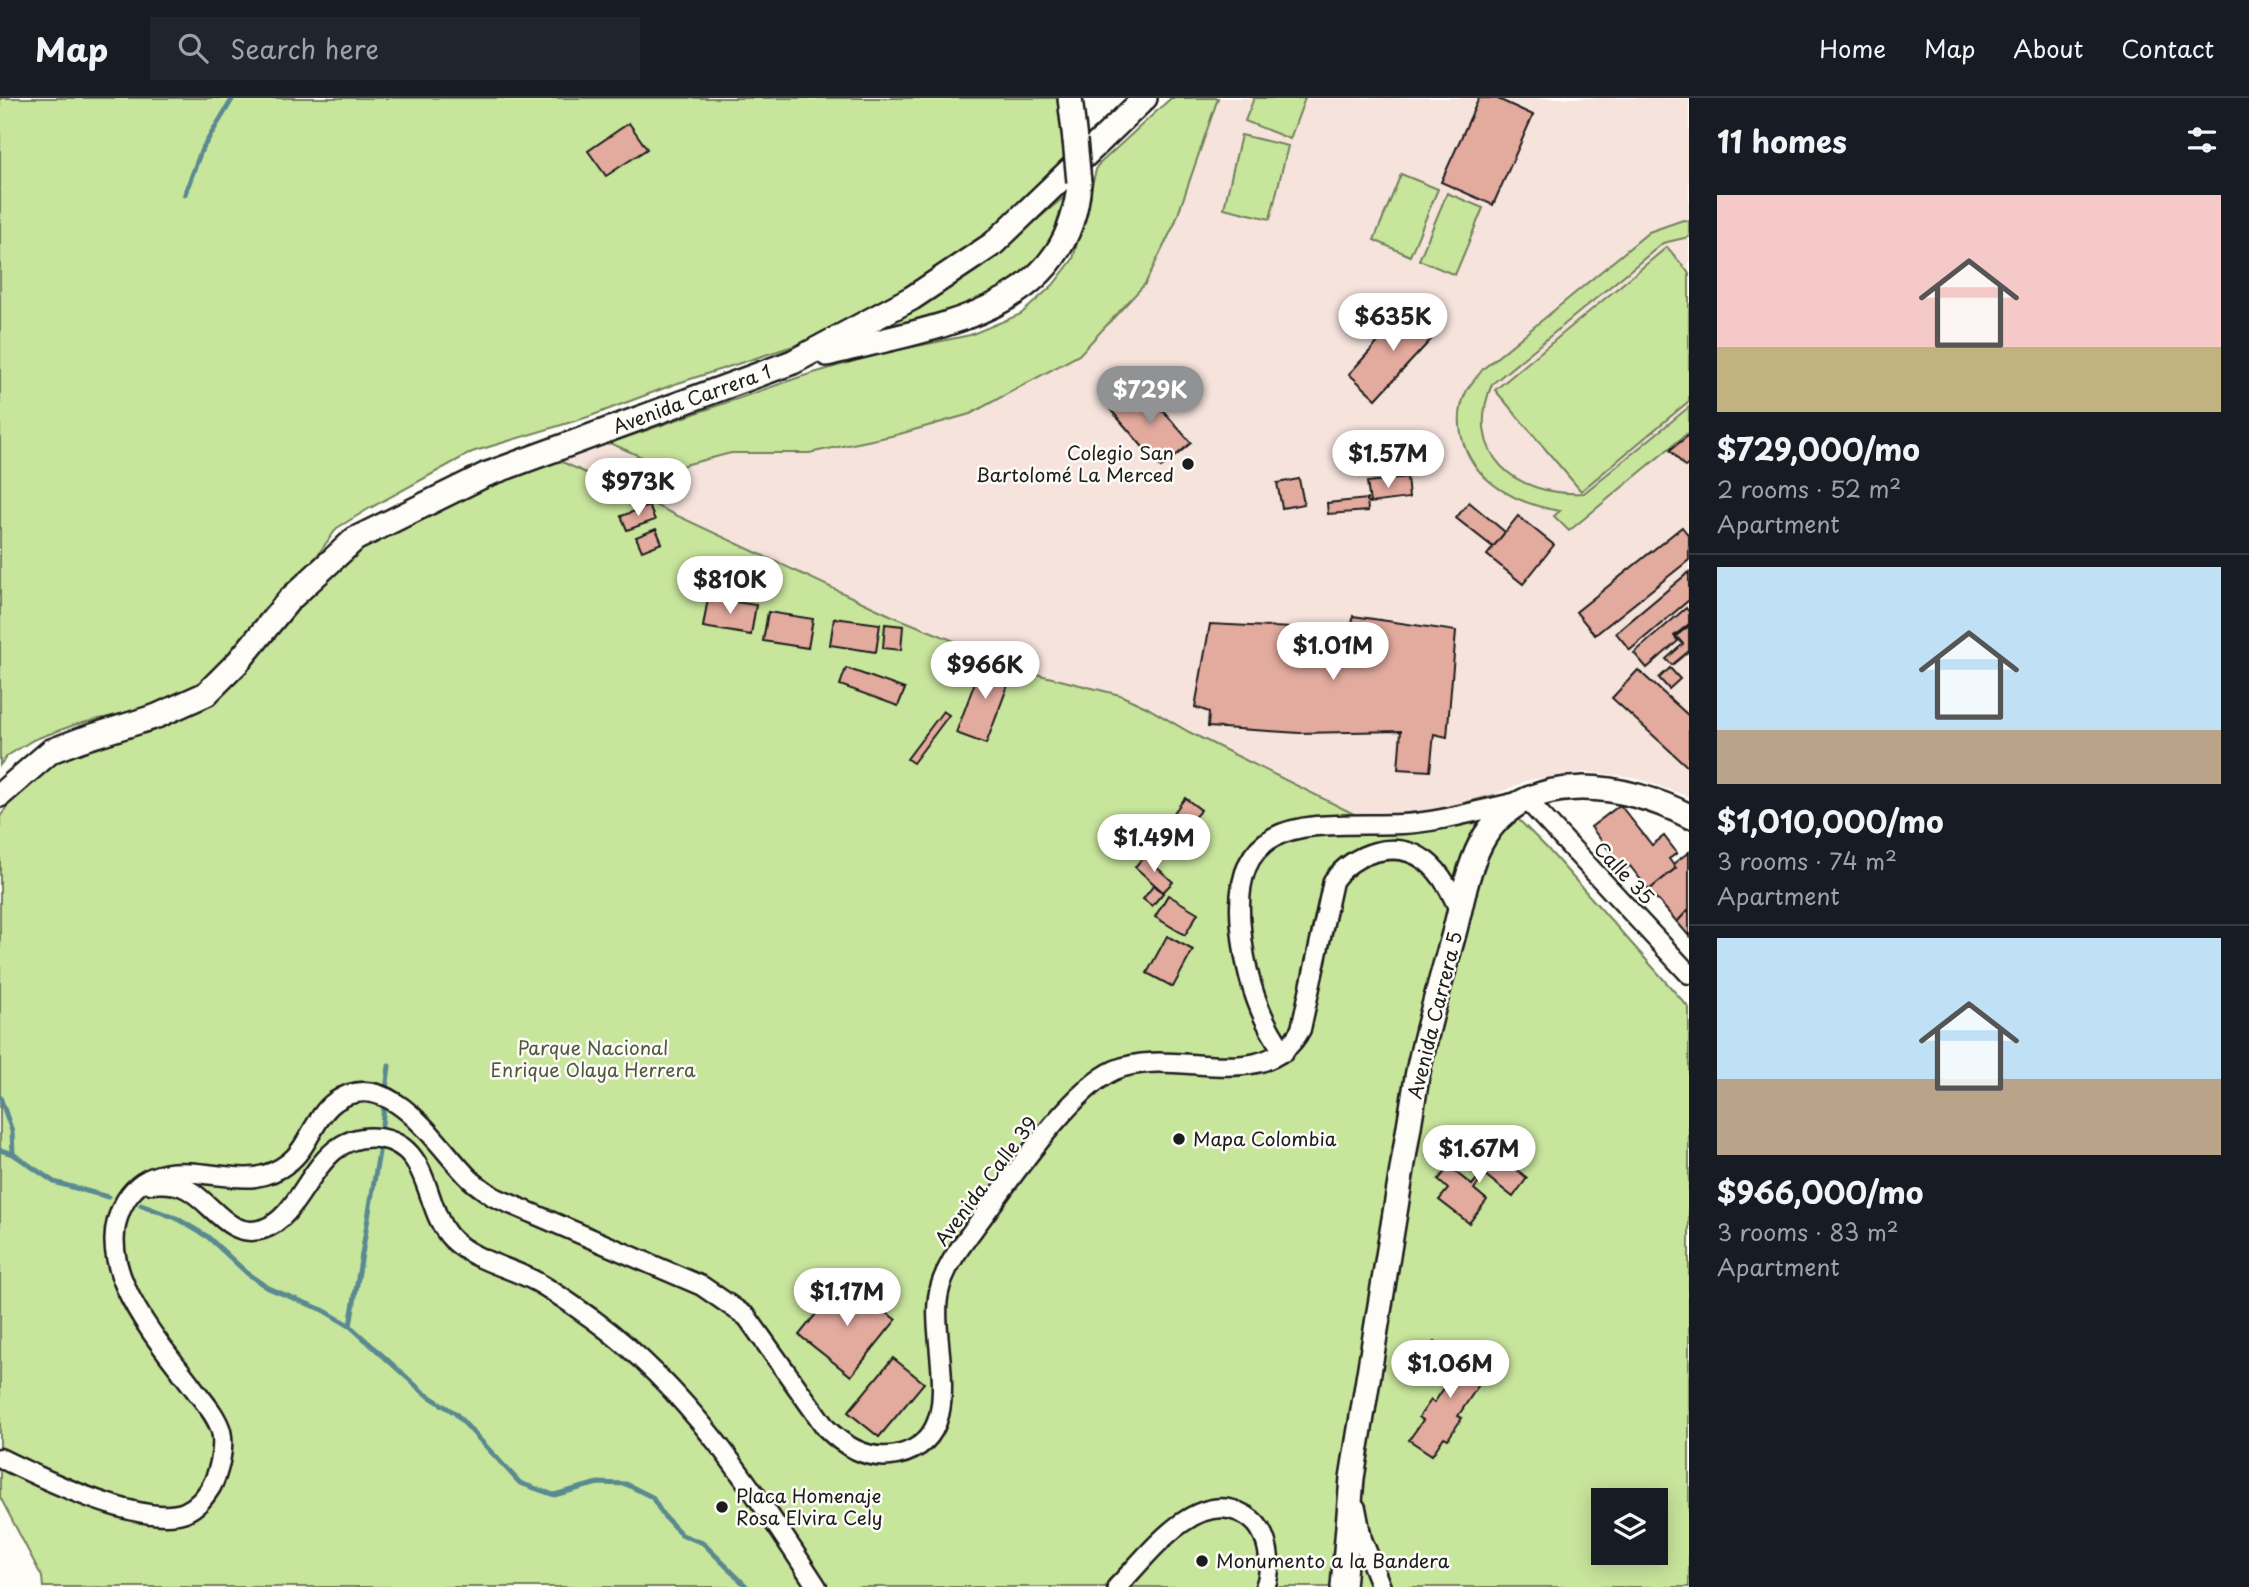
<!DOCTYPE html>
<meta charset="utf-8">
<style>
body{margin:0;font-family:"Playpen Sans",sans-serif;background:#20242c;color:#f1f3f6;height:100vh;display:flex;flex-direction:column;font-size:26px;white-space:nowrap}
*{box-sizing:border-box;margin:0}
p{font-size:23px;color:#9ea1a6}
.icon{flex:none;width:38px;height:38px;fill:none;stroke:currentColor;stroke-width:2;stroke-linecap:round;stroke-linejoin:round}
.map{position:relative;flex:1;overflow:hidden}
.details{display:flex;flex-direction:column;background:#171b24;width:560px}
.details>*{flex:none}
.tools{position:absolute;left:1591px;top:1390px;display:grid;gap:14px}
.tools a{display:grid;place-items:center;width:77px;height:77px;border-radius:0px;background:#171b24;box-shadow:0 4px 18px #0003;font-size:35px}
.price{position:absolute;translate:-50% -60px;padding:0 16px;border-radius:24px;background:#fff;color:#222;font-size:23px;line-height:46px;filter:drop-shadow(0 2px 4px #0008)}
.price::after{content:'';position:absolute;left:50%;top:42px;width:21px;height:16px;margin-left:-10px;background:inherit;clip-path:polygon(0 0,100% 0,50% 100%)}
.price.on{background:#919294;color:#fff}
ul{padding:0;list-style:none}
li{display:grid;align-content:center;gap:14px;height:371px;padding:0 28px}
li+li{border-top:2px solid #363941}
li span{display:grid;place-items:center;height:217px;border-radius:0px;color:#555}
li>.icon{margin-inline-start:auto}
span .icon{width:126px;height:126px;fill:#fffc;stroke-width:1}
li b{font-size:30px}
h2{display:flex;justify-content:space-between;align-items:center;height:84px;padding:0 28px;font-size:30px}
header{display:flex;align-items:center;gap:42px;box-sizing:border-box;height:98px;padding:0 35px;background:#171b24;border-bottom:2px solid #363941}
header strong{font-size:33px}
nav{display:flex;gap:38px;margin-inline-start:auto;font-size:24px}
.search{width:490px;height:63px;background:#20242c;display:flex;align-items:center;gap:18px;box-sizing:border-box;padding:0 24px;border-radius:0px;color:#9ea1a6;font-size:26px}
main{display:flex;flex:1;min-height:0}
.map>svg:first-child{display:block}
</style>
<header>
<strong>Map</strong>
<div class="search"><svg class="icon" aria-label="search" viewBox="0 0 24 24"><circle cx="10" cy="10" r="6"/><path d="M15 15l6 6"/></svg>Search here</div>
<nav><a>Home</a><a>Map</a><a>About</a><a>Contact</a></nav>
</header>
<main>
<div class="map">
<svg width="1689" height="1489" viewBox="0 0 1689 1489">
<rect width="100%" height="100%" fill="#fdfcf7"/>
<filter id="ink" filterUnits="userSpaceOnUse"><feTurbulence type="fractalNoise" baseFrequency=".0143" numOctaves="2"/><feDisplacementMap in="SourceGraphic" scale="14" xChannelSelector="R" yChannelSelector="G"/><feConvolveMatrix kernelMatrix="1 2 1 2 8 2 1 2 1" color-interpolation-filters="sRGB"/></filter>
<g filter="url(#ink)">
<!-- built -->
<polygon fill="#f5e3dc" points="1218,0 1689,0 1689,699 1634,679 1587,674 1528,682 1494,697 1419,717 1370,724 1189,634 1146,609 1120,597 1036,576 890,517 558,362 610,345 669,371 731,355 809,355 896,337 970,316 1079,257 1145,186 1175,125"/>
<!-- green -->
<g fill="#c8e59c" stroke="#72805c" stroke-width="2" fill-rule="evenodd">
<polygon points="0,0 1061,0 1065,61 1035,94 931,181 834,235 675,286 588,319 472,354 370,410 337,430 273,519 207,586 157,616 129,614 74,627 33,642 7,658 0,667"/>
<polygon points="1171,0 1218,0 1175,125 1145,186 1079,257 970,316 896,337 809,355 731,355 669,371 610,345 800,279 875,257 970,237 1021,216 1053,187 1073,161 1097,68"/>
<polygon points="1254,0 1305,0 1290,41 1245,23"/>
<polygon points="1241,37 1288,48 1270,121 1224,110"/>
<polygon points="1401,76 1438,91 1410,158 1374,142"/>
<polygon points="1447,95 1483,110 1455,177 1419,162"/>
<path d="M1064,99C1059,119 1053,143 1040,159C1001,206 932,217 876,232L976,173Z"/>
<path d="M1683,122L1689,123V139L1663,145L1492,286C1463,356 1515,399 1584,395L1689,309V334L1569,433L1554,418L1560,413C1517,406 1473,384 1462,340C1458,324 1459,308 1467,292C1471,285 1478,278 1483,271L1649,134Z"/>
<polygon points="1667,149 1689,175 1689,303 1581,393 1495,292"/>
<path d="M558,362L890,517L1036,576L1120,597L1146,609L1189,634L1370,724L1419,717L1494,697L1546,749L1689,910V1489H43L42,1479L0,1399V719L22,686L64,656L159,626L349,450L433,402ZM1603,1402H1656V1454H1603Z"/>
</g>
<g fill="none" stroke-linecap="round" stroke-linejoin="round">
<!-- stream -->
<g stroke="#5a8a91" stroke-width="5">
<polyline points="185,96 201,53 233,0"/>
<polyline points="0,999 12,1033 13,1056"/>
<polyline points="381,1034 389,968"/>
<polyline points="0,1052 13,1056 54,1084 108,1099"/>
<polyline points="141,1107 176,1120 208,1139 248,1176 268,1190 323,1212 350,1228 424,1295 455,1315 520,1385 554,1397 598,1385 626,1386 652,1399 663,1417 682,1437 703,1445 747,1489"/>
<polyline points="350,1228 380,1048"/>
</g>
</g>
<!-- building -->
<g fill="#e3aa9e" stroke="#1c1c1c" stroke-width="2">
<polygon points="1479,0 1496,0 1533,17 1493,107 1441,84"/>
<polygon points="629,25 647,51 606,78 588,53"/>
<polygon points="1409,210 1437,235 1376,301 1349,276"/>
<polygon points="1140,286 1191,345 1161,370 1110,311"/>
<polygon points="1689,337 1689,366 1685,369 1670,352"/>
<polygon points="1407,379 1409,400 1370,405 1367,384"/>
<polygon points="1299,381 1304,406 1282,410 1277,385"/>
<polygon points="1367,401 1368,413 1328,416 1327,405"/>
<polygon points="1469,404 1505,434 1493,449 1456,420"/>
<polygon points="649,408 655,422 627,432 621,418"/>
<polygon points="1518,418 1554,447 1523,486 1487,457"/>
<polygon points="1682,429 1689,438 1689,462 1595,537 1576,514"/>
<polygon points="656,431 662,445 642,453 636,439"/>
<polygon points="1689,474 1689,502 1630,552 1616,535"/>
<polygon points="708,500 756,507 751,537 703,529"/>
<polygon points="1686,510 1689,514 1689,526 1674,538 1678,543 1647,570 1634,555"/>
<polygon points="768,514 813,521 808,550 763,543"/>
<polygon points="1353,518 1456,533 1447,639 1434,636 1430,673 1398,671 1401,633 1299,635 1208,629 1209,614 1195,609 1210,526 1352,533"/>
<polygon points="834,520 880,526 876,554 830,547"/>
<polygon points="885,526 903,528 901,552 883,550"/>
<polygon points="1689,528 1689,553 1672,567 1666,561 1683,546 1676,538"/>
<polygon points="984,560 1014,571 986,646 956,635"/>
<polygon points="846,570 905,591 898,608 840,587"/>
<polygon points="1670,570 1680,581 1669,591 1659,580"/>
<polygon points="1638,572 1689,618 1689,670 1612,600"/>
<polygon points="943,613 949,617 913,665 907,661"/>
<polygon points="1185,700 1201,712 1187,727 1173,716"/>
<polygon points="1620,707 1652,747 1664,738 1677,755 1669,761 1676,770 1649,792 1630,768 1624,772 1591,729"/>
<polygon points="1689,754 1689,811 1677,824 1649,792 1676,770 1673,766"/>
<polygon points="1144,758 1173,784 1163,794 1135,769"/>
<polygon points="1154,787 1163,795 1152,808 1143,801"/>
<polygon points="1168,797 1198,815 1185,837 1155,819"/>
<polygon points="1689,811 1689,838 1677,824"/>
<polygon points="1167,838 1193,852 1173,889 1147,875"/>
<polygon points="1491,1051 1527,1080 1513,1099 1485,1077 1474,1091 1487,1102 1469,1125 1439,1102 1448,1091 1438,1082 1449,1069 1472,1087 1482,1075 1476,1070"/>
<polygon points="844,1181 896,1222 851,1278 799,1237"/>
<polygon points="1435,1244 1462,1262 1469,1252 1492,1267 1458,1318 1462,1320 1448,1341 1444,1339 1432,1357 1409,1342 1423,1322 1419,1319 1431,1302 1434,1305 1458,1269 1431,1251"/>
<polygon points="893,1260 924,1285 879,1339 848,1314"/>
</g>
<g fill="none" stroke-linecap="round" stroke-linejoin="round">
<!-- minor casing -->
<g stroke="#1c1c1c" stroke-width="23">
<g id="minor">
<path d="M1284,954C1257,917 1245,875 1241,830C1229,710 1318,729 1402,726C1443,724 1486,710 1527,702L1689,876"/>
<path d="M151,1086C164,1085 176,1085 187,1091C212,1104 229,1142 263,1131C307,1117 313,1033 378,1040C432,1046 423,1112 452,1141C474,1163 510,1169 537,1184C557,1195 575,1209 594,1222C687,1290 755,1393 817,1489"/>
<path d="M0,1360C39,1379 143,1430 185,1414C198,1408 204,1400 211,1389C219,1375 225,1348 221,1333C216,1316 202,1302 192,1288C156,1240 87,1164 126,1102C156,1054 215,1084 255,1079C268,1077 278,1073 288,1065C309,1050 314,1018 336,1003C389,967 437,1048 469,1080C476,1087 486,1093 494,1099L702,1188L747,1219L826,1330C845,1349 868,1363 897,1357C972,1340 928,1243 939,1194C945,1167 963,1146 978,1125C1008,1085 1071,991 1115,972C1174,947 1265,999 1301,931L1333,783C1353,755 1396,740 1426,763C1442,775 1452,796 1460,814"/>
<polyline points="1356,1410 1362,1441 1381,1489"/>
<path d="M1117,1489C1147,1459 1192,1394 1239,1414C1248,1418 1255,1423 1260,1431C1270,1448 1272,1471 1265,1489"/>
</g>
</g>
<!-- major casing -->
<g stroke="#1c1c1c" stroke-width="28">
<g id="major">
<polyline points="1070,0 1075,42"/>
<path d="M827,256C930,229 1070,217 1079,84"/>
<polyline points="0,697 51,653 80,642 157,618 206,596 238,564 289,502 355,441 485,377 793,264 912,200 993,146 1145,0"/>
<path d="M1343,1489L1352,1380L1417,979C1426,932 1440,886 1453,839C1462,807 1467,767 1485,738C1530,669 1627,686 1689,718"/>
</g>
</g>
<!-- minor -->
<use href="#minor" stroke="#fdfcf7" stroke-width="18"/>
<!-- major -->
<use href="#major" stroke="#fdfcf7" stroke-width="23"/>
<!-- major-bridge casing -->
<g stroke="#1c1c1c" stroke-width="28" stroke-linecap="butt">
<polyline id="major-bridge" points="1075,42 1079,84"/>
</g>
<!-- major-bridge -->
<use href="#major-bridge" stroke="#fdfcf7" stroke-width="23"/>
</g>
</g>
<!-- markers -->
<g fill="#1c1c1c" stroke="#fdfcf7" stroke-width="2.5">
<circle cx="1188" cy="366" r="7"/>
<circle cx="1179" cy="1041" r="7"/>
<circle cx="722" cy="1409" r="7"/>
<circle cx="1202" cy="1463" r="7"/>
</g>
<g text-anchor="middle" stroke-width="5" stroke-linejoin="round" paint-order="stroke">
<!-- street labels -->
<g font-size="19" fill="#1c1c1c" stroke="#fdfcf7">
<text transform="translate(692 301) rotate(-20)" y="7">Avenida Carrera 1</text>
<text transform="translate(1624 775) rotate(47)" y="7">Calle 35</text>
<text transform="translate(1435 917) rotate(-76)" y="7">Avenida Carrera 5</text>
<text transform="translate(986 1083) rotate(-53)" y="7">Avenida Calle 39</text>
</g>
<!-- poi labels -->
<g font-size="19" fill="#1c1c1c" stroke="#fdfcf7" text-anchor="start">
<text x="1174" y="362" text-anchor="end">Colegio San<tspan x="1174" dy="22">Bartolomé La Merced</tspan></text>
<text x="1193" y="1048">Mapa Colombia</text>
<text x="736" y="1405">Placa Homenaje<tspan x="736" dy="22">Rosa Elvira Cely</tspan></text>
<text x="1216" y="1470">Monumento a la Bandera</text>
</g>
<!-- park labels -->
<g font-size="19" fill="#505842" stroke="#fdfcf7">
<text x="593" y="957">Parque Nacional<tspan x="593" dy="22">Enrique Olaya Herrera</tspan></text>
</g>
</g>
</svg>
<div class="tools">
<a><svg class="icon" aria-label="layers" viewBox="0 0 24 24"><path d="M12 4l9 5-9 5-9-5zM3 14l9 5 9-5"/></svg></a>
</div>
<b class="price" style="left:1393px;top:255px">$635K</b>
<b class="price on" style="left:1150px;top:328px">$729K</b>
<b class="price" style="left:1388px;top:392px">$1.57M</b>
<b class="price" style="left:638px;top:420px">$973K</b>
<b class="price" style="left:730px;top:518px">$810K</b>
<b class="price" style="left:1333px;top:584px">$1.01M</b>
<b class="price" style="left:985px;top:603px">$966K</b>
<b class="price" style="left:1154px;top:776px">$1.49M</b>
<b class="price" style="left:1479px;top:1087px">$1.67M</b>
<b class="price" style="left:847px;top:1230px">$1.17M</b>
<b class="price" style="left:1450px;top:1302px">$1.06M</b>
</div>
<section class="details">
<h2>11 homes<svg class="icon" aria-label="filters" viewBox="0 0 24 24"><path d="M4 7h16M4 17h16"/><circle cx="9" cy="7" r="2"/><circle cx="15" cy="17" r="2"/></svg></h2>
<ul>
<li><span style="background:linear-gradient(#f6c9c9 70%,#c2b280 0)"><svg class="icon" aria-label="home" viewBox="0 0 24 24"><path d="M3 11l9-7 9 7M6 9v11h12V9"/></svg></span><div><b>$729,000/mo</b><p>2 rooms · 52 m²</p><p>Apartment</p></div></li>
<li><span style="background:linear-gradient(#bfe0f5 75%,#b9a48a 0)"><svg class="icon" aria-label="home" viewBox="0 0 24 24"><path d="M3 11l9-7 9 7M6 9v11h12V9"/></svg></span><div><b>$1,010,000/mo</b><p>3 rooms · 74 m²</p><p>Apartment</p></div></li>
<li><span style="background:linear-gradient(#bfe0f5 65%,#b9a48a 0)"><svg class="icon" aria-label="home" viewBox="0 0 24 24"><path d="M3 11l9-7 9 7M6 9v11h12V9"/></svg></span><div><b>$966,000/mo</b><p>3 rooms · 83 m²</p><p>Apartment</p></div></li>
</ul>
</section>
</main>
